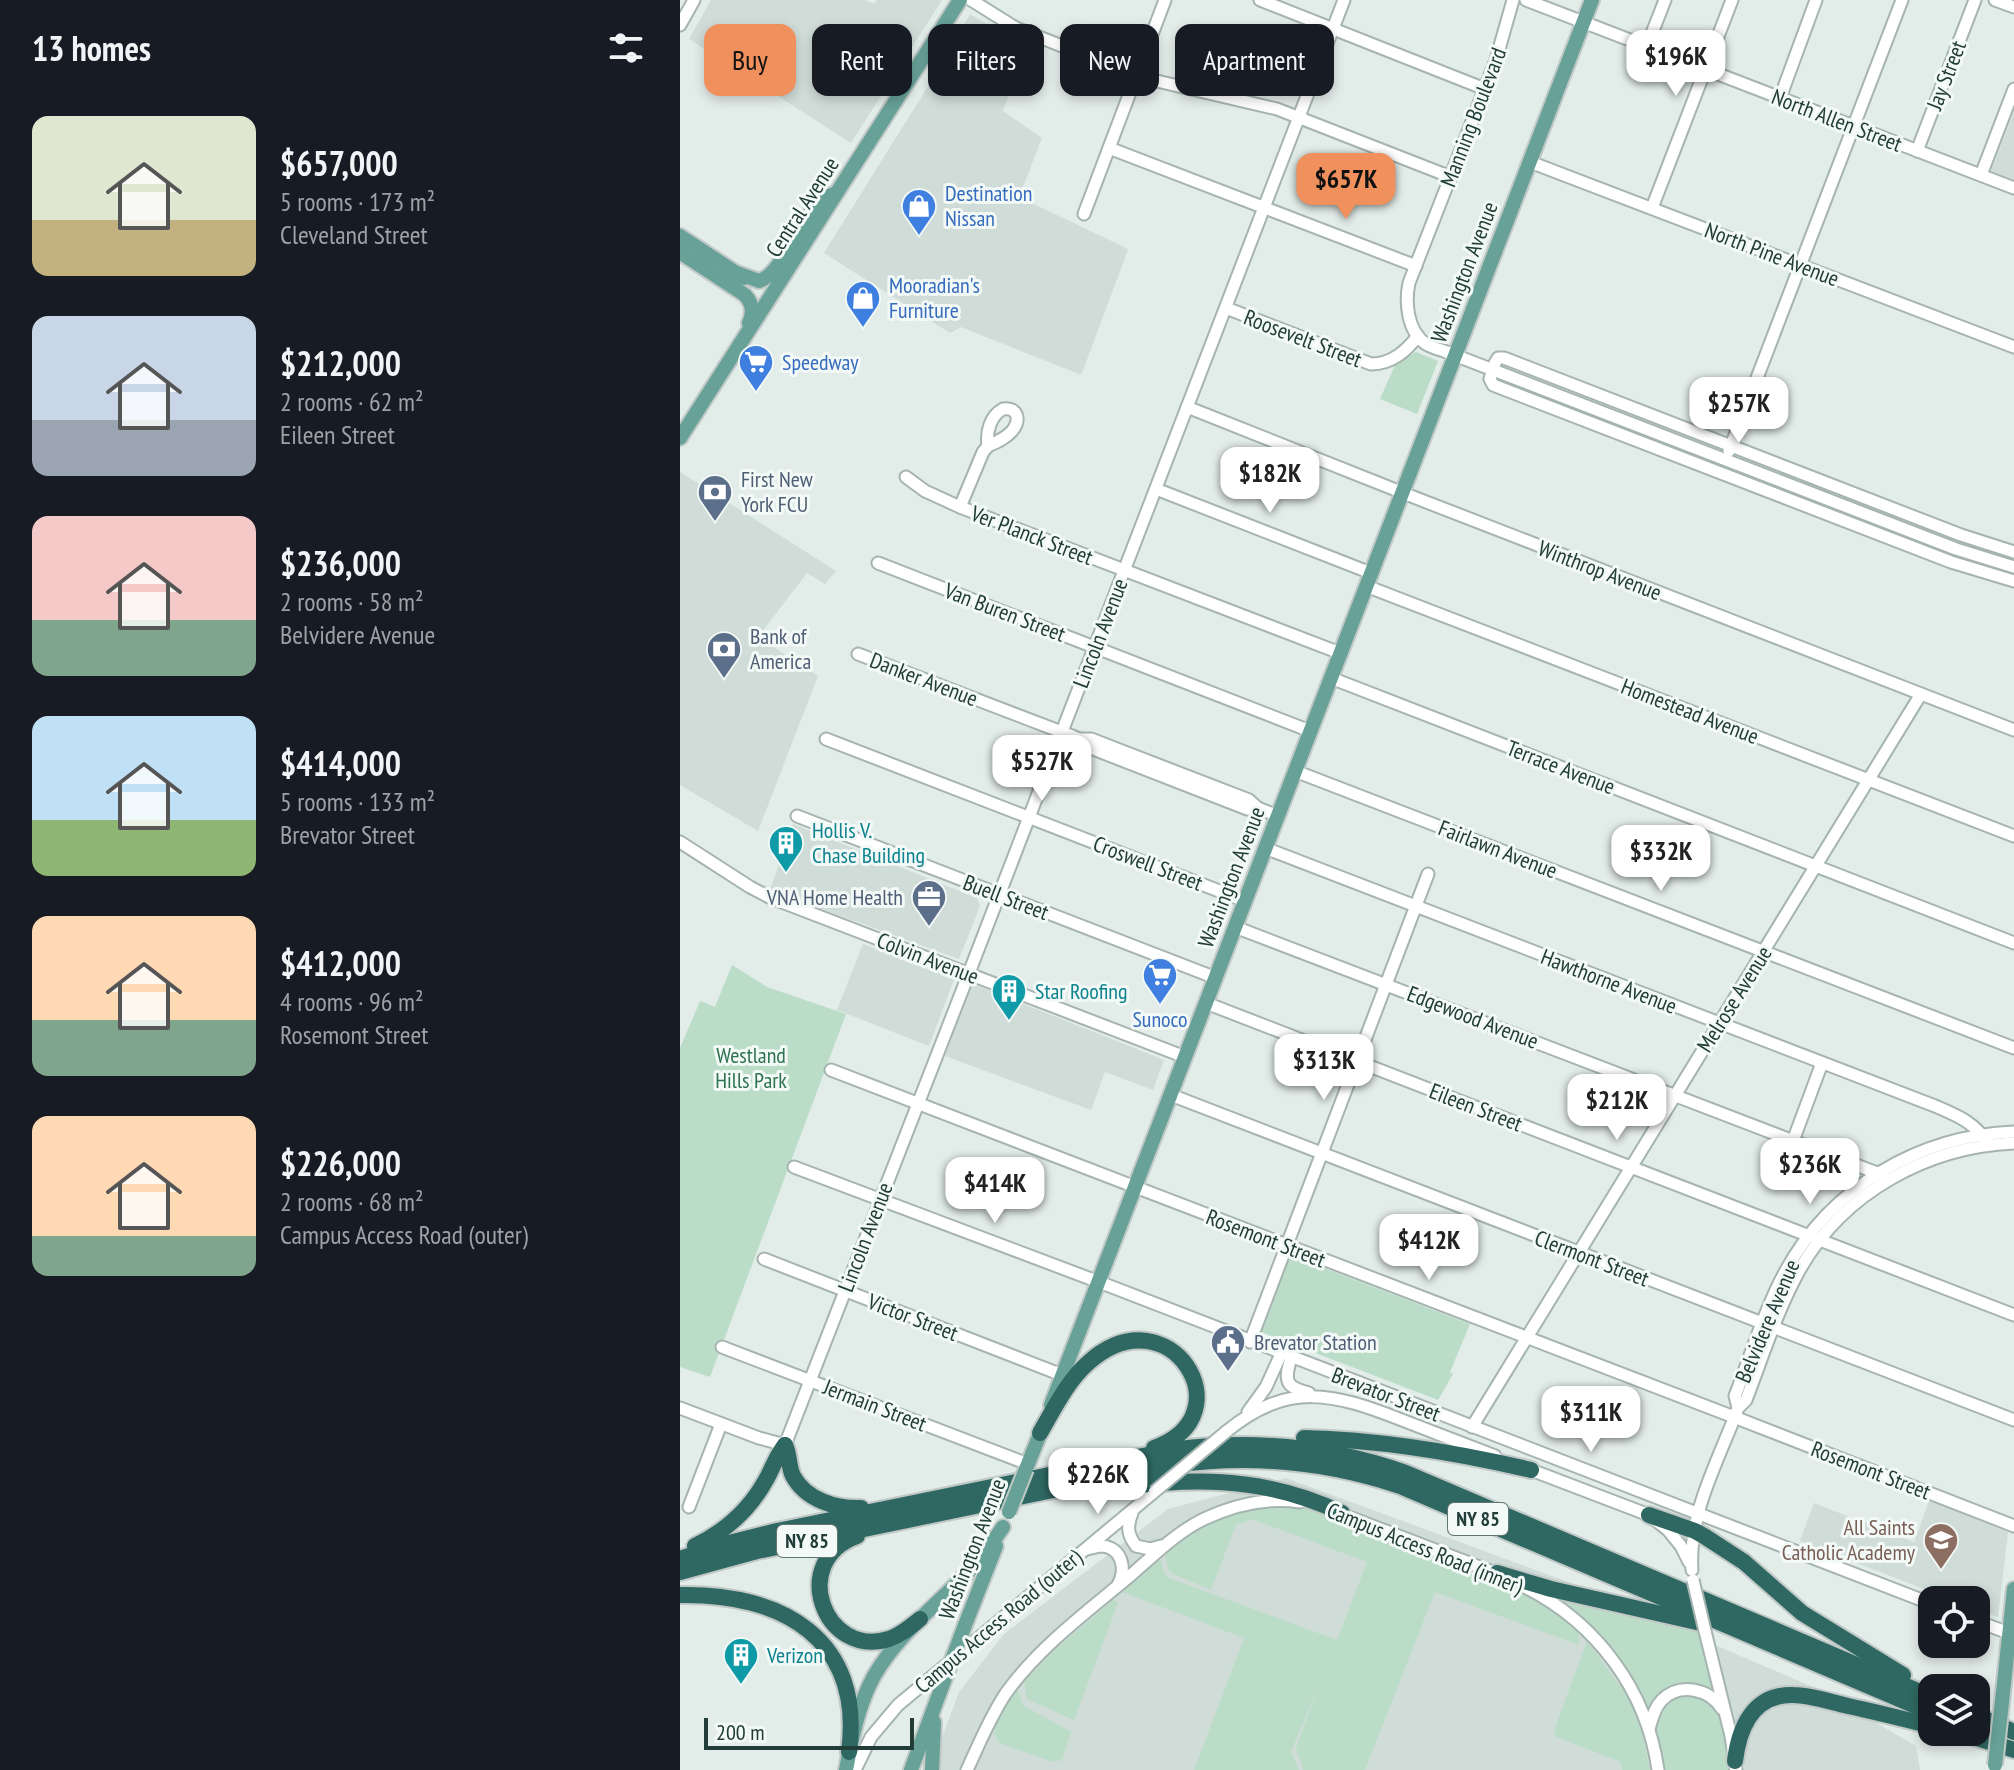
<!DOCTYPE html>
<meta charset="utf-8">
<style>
body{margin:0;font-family:"PT Sans Narrow",sans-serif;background:#20242c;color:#f1f3f6;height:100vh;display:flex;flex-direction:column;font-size:30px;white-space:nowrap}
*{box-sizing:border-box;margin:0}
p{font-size:26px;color:#9ea1a6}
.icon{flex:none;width:44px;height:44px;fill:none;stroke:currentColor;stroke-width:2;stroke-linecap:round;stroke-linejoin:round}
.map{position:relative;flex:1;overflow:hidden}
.panel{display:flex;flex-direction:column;background:#171b24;width:680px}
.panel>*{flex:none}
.hud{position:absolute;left:24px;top:24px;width:760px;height:72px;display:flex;gap:16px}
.controls{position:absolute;left:1238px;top:1586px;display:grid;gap:16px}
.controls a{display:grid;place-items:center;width:72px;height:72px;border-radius:16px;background:#171b24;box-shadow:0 4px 12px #0003;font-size:40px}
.scale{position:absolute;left:24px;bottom:20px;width:210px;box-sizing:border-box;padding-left:8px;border:4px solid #223d38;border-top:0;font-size:22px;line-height:28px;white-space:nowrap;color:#223d38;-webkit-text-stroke:6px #f3f9f6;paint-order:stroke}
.price{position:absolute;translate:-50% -68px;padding:0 18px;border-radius:16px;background:#fff;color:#222;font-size:26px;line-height:52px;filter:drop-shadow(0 2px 4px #0008)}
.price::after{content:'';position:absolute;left:50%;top:48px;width:24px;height:18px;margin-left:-12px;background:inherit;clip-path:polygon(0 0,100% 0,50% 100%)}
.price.selected{background:#ef905d;color:#111}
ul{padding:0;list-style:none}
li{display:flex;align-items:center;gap:24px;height:200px;padding:0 32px}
li span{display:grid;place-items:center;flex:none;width:224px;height:160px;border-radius:16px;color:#555}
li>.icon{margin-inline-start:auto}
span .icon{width:96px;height:96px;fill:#fffc;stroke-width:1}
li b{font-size:34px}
h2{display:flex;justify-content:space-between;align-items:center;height:96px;padding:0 32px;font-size:34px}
.chip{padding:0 28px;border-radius:16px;background:#171b24;box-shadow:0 4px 12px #0003;font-size:28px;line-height:72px}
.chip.selected{background:#ef905d;color:#111}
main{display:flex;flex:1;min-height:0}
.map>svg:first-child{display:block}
</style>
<main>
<section class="panel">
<h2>13 homes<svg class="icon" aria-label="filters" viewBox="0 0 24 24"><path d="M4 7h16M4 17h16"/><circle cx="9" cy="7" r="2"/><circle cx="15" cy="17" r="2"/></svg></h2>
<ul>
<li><span style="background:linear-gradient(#dfe7d0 65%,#c2b280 0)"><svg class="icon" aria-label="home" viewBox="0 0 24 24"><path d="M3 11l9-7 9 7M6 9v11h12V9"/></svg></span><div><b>$657,000</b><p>5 rooms · 173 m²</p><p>Cleveland Street</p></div></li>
<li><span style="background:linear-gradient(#c9d6e8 65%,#9aa5b1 0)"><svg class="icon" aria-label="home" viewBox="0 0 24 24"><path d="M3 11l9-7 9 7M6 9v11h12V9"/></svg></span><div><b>$212,000</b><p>2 rooms · 62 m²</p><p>Eileen Street</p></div></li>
<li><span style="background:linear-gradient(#f6c9c9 65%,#7fa58c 0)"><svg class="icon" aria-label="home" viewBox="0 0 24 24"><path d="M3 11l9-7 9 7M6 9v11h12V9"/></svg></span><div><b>$236,000</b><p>2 rooms · 58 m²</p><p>Belvidere Avenue</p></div></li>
<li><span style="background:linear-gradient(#bfe0f5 65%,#8fb573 0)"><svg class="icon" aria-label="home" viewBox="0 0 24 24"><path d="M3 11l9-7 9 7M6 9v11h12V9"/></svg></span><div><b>$414,000</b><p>5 rooms · 133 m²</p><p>Brevator Street</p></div></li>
<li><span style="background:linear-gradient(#ffd9b3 65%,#7fa58c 0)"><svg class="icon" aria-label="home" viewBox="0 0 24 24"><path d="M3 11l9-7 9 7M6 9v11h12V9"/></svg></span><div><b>$412,000</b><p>4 rooms · 96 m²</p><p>Rosemont Street</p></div></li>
<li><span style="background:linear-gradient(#ffd9b3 75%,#7fa58c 0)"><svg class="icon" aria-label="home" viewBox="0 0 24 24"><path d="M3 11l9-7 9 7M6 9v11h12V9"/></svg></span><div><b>$226,000</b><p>2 rooms · 68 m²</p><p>Campus Access Road (outer)</p></div></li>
</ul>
</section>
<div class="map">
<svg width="1334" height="1770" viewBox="0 0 1334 1770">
<rect width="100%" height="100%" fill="#e2ece9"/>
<!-- built -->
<g fill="#d0dcd8">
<polygon points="31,0 185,0 194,4 197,0 262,0 171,143 9,39"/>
<polygon points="290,14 325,35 306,68 332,86 323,111 362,138 339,197 446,248 448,250 402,373 399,374 281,327 270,333 144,253 255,75"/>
<polygon points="1334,112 1334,180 1311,171"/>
<polygon points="0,472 156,571 145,584 127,573 78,637 138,676 78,831 0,785"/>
<polygon points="113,824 297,898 300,906 279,959 90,890"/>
<polygon points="183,944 274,979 249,1046 157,1010"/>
<polygon points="296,985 484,1060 473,1090 425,1072 411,1110 265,1056 290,987"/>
<polygon points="606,1478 891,1583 1142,1691 1236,1746 1240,1770 250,1770 279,1692 324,1634 488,1509"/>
<polygon points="1249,1501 1328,1532 1318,1617 1296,1609 1296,1600 1272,1600 1120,1541 1134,1503 1234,1542"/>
</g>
<!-- green -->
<g fill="#bbddc8">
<polygon points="736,352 758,361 737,414 700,399 715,365"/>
<polygon points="52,965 87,987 166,1014 30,1377 0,1367 0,1048 20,1001 35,1007"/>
<polygon points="610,1255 790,1324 770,1372 773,1374 758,1400 581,1332"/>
<path d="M611,1501L688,1529L692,1536L769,1567L786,1570C792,1578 808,1583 818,1582L863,1604L898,1632L899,1645L755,1592L685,1770H623C623,1762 616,1756 616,1748L638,1687L611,1752L619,1770H514L564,1638L442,1592L480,1559L485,1574L489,1578L657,1640L687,1562L572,1519L556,1525L531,1590L493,1574L489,1571L485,1557L492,1540L550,1508Z"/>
<polygon points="873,1596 1019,1628 1056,1770 978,1770 969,1729 909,1626"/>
<polygon points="433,1600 438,1603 394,1720 347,1699 344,1682 377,1648"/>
<polygon points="907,1641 950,1700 963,1736 970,1770 942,1770 941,1762 874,1736 876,1725"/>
<polygon points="337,1689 343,1705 391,1732 382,1760 373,1762 319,1743 314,1734 315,1723"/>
</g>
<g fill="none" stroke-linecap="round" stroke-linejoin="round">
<!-- minor casing -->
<g stroke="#a5b4b0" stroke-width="15">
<g id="minor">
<polyline points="291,0 336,28 464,78 597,109 771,177"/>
<polyline points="580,0 805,89"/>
<path d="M833,0L816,60L729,283C725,302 727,331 746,344C751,347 758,349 764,351L1276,549L1334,567"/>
<polyline points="846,0 1334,188"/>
<polyline points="1315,0 1334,7"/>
<polyline points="0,25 14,0"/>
<polyline points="967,46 985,0"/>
<polyline points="1100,98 1136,0"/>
<polyline points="429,148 736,266"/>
<polyline points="1237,151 1295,0"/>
<polyline points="850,162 1334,347"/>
<polyline points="1301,175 1334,89"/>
<polyline points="972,208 1052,0"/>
<polyline points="404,214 485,0"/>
<path d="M546,308L691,364C712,364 726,351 738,336"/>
<polyline points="507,407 736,498 1334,730"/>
<path d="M323,409C338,407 341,420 332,431C326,438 317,442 308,446C306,432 310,416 323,409Z"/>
<polyline points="1049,451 1222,0"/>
<polyline points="226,477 245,491 280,507 660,653"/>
<polyline points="476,489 691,573"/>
<polyline points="280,507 303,452 308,446"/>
<polyline points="1334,552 1281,535 824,358 818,358 815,363 810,379 813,385 1271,562 1334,581"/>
<polyline points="198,563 630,731"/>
<polyline points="686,586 1334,836"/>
<polyline points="178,654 392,736 399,739 408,747 567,809 578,808"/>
<polyline points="651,678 1334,943"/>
<polyline points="146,739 565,901"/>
<polyline points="399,739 411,739 569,800 578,808 598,816"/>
<polyline points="615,771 1334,1048"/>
<polyline points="117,816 536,978"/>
<polyline points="0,842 70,887 89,897 505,1057"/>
<path d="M585,848L1255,1106C1276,1115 1297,1123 1308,1145"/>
<polyline points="555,927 1197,1173 1207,1180"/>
<polyline points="526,1003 1334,1315"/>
<polyline points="151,1070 1054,1417 1334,1526"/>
<polyline points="491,1095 1334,1420"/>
<polyline points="1113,1141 1142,1063"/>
<polyline points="114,1167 427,1285 1252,1604"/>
<polyline points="84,1259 382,1375"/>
<polyline points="570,1342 748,874"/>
<polyline points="42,1347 348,1464"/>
<path d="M611,1358C604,1381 605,1387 629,1393"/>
<polyline points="0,1408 79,1438 105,1445 289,973 664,0"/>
<path d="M1058,1408L1055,1396C1071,1355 1084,1311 1105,1272C1151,1187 1239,1136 1334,1132"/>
<polyline points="568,1412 586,1387 601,1354"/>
<polyline points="792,1427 1241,694"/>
<path d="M547,1431C609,1381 653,1393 722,1420C753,1432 784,1444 815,1456"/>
<polyline points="846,1468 969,1515 988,1530 1001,1546 1009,1562"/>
<polyline points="9,1507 41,1424"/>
<polyline points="656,1512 823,1576"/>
<path d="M452,1513C447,1526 447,1534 456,1546L470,1549L481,1546"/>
<path d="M407,1549C408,1549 419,1546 420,1546C442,1546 447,1569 438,1585"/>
<path d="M1012,1570C1008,1513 1039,1460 1058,1408L1066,1400C1083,1356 1097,1310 1120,1269C1164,1192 1247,1147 1334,1143"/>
<path d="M845,1587C917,1623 967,1691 978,1770"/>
<polyline points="1296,1621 1329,1633"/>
<polyline points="1025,1631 1051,1736 1056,1770"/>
<path d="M969,1729C972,1719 974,1708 982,1700C1000,1682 1030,1689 1042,1709"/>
<polyline points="175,1770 191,1737 218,1705 474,1492"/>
<path d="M287,1770C299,1744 310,1717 326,1693C359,1647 408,1611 451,1575C474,1555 497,1532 524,1519C554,1505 587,1497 620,1502"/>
</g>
</g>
<!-- major casing -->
<g stroke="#c1c9c7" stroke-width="18">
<g id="major">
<polyline points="0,236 64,278"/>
<path d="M0,249L4,255L65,295C73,304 74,313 69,323"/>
<path d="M57,273L79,281C106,274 123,201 154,194"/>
<polyline points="0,438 280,0"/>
<polyline points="371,1405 912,0"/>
<polyline points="346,1469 364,1424"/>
<polyline points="285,1625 316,1546"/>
<polyline points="1322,1702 1334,1589"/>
<path d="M166,1770C172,1738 178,1705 194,1676C218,1634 257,1605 289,1571C301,1557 313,1542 323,1527"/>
<polyline points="231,1770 261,1689"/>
<polyline points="252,1770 254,1722"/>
</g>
</g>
<!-- highway casing -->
<g stroke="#c1c9c7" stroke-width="20">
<g id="highway">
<path d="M360,1433C374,1409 387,1381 409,1362C489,1291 568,1415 474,1448"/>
<path d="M624,1438C703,1440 775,1452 851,1470"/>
<path d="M105,1445C110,1455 108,1466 113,1476C126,1500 156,1509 181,1508"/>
<path d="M418,1489C509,1479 577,1473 662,1513"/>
<polyline points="969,1515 1015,1531 1024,1536 1064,1562 1122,1613 1223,1675"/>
<path d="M177,1536C108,1561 144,1659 209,1639C221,1635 230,1627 240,1619"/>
<path d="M15,1546C46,1531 71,1508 87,1478C93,1467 97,1455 105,1445"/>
<path d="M0,1559L49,1543L97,1531L492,1450C572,1439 649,1446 726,1473L1252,1697"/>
<path d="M0,1572L77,1551L494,1465C572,1454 645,1461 720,1486L1252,1713"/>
<polyline points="817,1573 871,1589 1021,1623"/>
<path d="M0,1595C102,1593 184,1639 169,1752"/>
<polyline points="1296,1715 1334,1732"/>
<polyline points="1278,1732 1334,1750"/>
<path d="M1055,1761C1059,1728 1073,1694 1113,1695C1131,1695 1150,1702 1168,1706C1196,1712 1224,1719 1252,1726"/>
</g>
</g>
<!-- minor -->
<use href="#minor" stroke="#fff" stroke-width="11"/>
<!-- major -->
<use href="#major" stroke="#67a198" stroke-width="14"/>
<!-- highway -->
<use href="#highway" stroke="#2f6862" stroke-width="16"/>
<!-- minor-bridge casing -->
<g stroke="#a5b4b0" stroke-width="15" stroke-linecap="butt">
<g id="minor-bridge">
<polyline points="474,1492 547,1431"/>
<polyline points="1013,1580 1025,1631"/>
</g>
</g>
<!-- major-bridge casing -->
<g stroke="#c1c9c7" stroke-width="18" stroke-linecap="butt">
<g id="major-bridge">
<polyline points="329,1512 346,1469"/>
<polyline points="261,1689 285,1625"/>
<polyline points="1315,1765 1322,1702"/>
</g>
</g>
<!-- minor-bridge -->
<use href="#minor-bridge" stroke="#fff" stroke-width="11"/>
<!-- major-bridge -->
<use href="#major-bridge" stroke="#67a198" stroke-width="14"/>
</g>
<!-- icons -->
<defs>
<g id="shop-pin" transform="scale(1.8)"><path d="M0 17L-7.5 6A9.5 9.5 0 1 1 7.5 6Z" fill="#3f7fe0" stroke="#f3f9f6"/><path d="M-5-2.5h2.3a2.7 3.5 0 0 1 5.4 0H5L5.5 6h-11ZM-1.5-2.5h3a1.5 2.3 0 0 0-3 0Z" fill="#fff"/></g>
<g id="supermarket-pin" transform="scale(1.8)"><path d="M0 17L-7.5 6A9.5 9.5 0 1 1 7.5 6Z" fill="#3f7fe0" stroke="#f3f9f6"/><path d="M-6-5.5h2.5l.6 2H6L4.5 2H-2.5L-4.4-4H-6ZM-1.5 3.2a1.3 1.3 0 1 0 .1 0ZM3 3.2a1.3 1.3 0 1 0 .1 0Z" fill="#fff"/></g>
<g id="bank-pin" transform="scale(1.8)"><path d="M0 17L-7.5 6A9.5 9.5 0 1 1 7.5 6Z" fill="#5c6f8a" stroke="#f3f9f6"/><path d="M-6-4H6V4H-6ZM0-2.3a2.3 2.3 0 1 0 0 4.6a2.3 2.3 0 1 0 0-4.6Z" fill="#fff"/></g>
<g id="building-pin" transform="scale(1.8)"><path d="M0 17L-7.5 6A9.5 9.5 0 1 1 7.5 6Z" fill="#0f9aa8" stroke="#f3f9f6"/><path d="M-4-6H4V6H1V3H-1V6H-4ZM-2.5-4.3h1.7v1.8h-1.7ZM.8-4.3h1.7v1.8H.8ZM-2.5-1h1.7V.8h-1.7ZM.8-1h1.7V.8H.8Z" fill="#fff"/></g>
<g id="office-pin" transform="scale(1.8)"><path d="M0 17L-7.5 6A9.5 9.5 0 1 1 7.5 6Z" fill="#5c6f8a" stroke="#f3f9f6"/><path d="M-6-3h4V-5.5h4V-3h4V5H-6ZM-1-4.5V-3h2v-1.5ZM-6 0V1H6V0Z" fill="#fff"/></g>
<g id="civic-pin" transform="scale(1.8)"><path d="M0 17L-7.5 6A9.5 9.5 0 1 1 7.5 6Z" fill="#5c6f8a" stroke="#f3f9f6"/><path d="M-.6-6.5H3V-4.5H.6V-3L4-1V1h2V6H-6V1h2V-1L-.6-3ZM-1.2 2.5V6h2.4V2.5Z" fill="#fff"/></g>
<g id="school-pin" transform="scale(1.8)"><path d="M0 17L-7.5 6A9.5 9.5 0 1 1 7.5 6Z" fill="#8d6e63" stroke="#f3f9f6"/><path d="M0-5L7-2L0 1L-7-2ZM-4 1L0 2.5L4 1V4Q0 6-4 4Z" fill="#fff"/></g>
</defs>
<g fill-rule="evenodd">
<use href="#shop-pin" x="239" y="206"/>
<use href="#shop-pin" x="183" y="298"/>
<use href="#supermarket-pin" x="76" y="362"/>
<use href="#bank-pin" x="35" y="492"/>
<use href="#bank-pin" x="44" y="649"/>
<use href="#building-pin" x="106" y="843"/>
<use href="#office-pin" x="249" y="897"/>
<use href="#supermarket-pin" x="480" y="975"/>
<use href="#building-pin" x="329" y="991"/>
<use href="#civic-pin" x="548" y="1342"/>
<use href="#school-pin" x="1261" y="1540"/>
<use href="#building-pin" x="61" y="1655"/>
</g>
<g text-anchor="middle" stroke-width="6" stroke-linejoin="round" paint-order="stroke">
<!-- shield labels -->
<g fill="#f3f9f6" stroke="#617571" stroke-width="2">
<rect x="768" y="1503" width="60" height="32" rx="6"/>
<rect x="97" y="1525" width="60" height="32" rx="6"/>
</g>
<g font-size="20" font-weight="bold" fill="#223d38">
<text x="798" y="1526">NY 85</text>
<text x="127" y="1548">NY 85</text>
</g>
<!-- street labels -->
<g font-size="22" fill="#223d38" stroke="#f3f9f6">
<text transform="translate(1266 75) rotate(-69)" y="8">Jay Street</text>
<text transform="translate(793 117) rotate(-69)" y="8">Manning Boulevard</text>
<text transform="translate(1157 120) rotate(21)" y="8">North Allen Street</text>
<text transform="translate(122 207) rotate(-57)" y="8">Central Avenue</text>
<text transform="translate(1092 254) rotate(21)" y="8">North Pine Avenue</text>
<text transform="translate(784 272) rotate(-69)" y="8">Washington Avenue</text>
<text transform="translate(623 338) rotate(21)" y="8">Roosevelt Street</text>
<text transform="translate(352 535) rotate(21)" y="8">Ver Planck Street</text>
<text transform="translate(920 570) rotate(21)" y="8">Winthrop Avenue</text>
<text transform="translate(325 612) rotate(21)" y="8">Van Buren Street</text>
<text transform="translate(420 633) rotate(-69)" y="8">Lincoln Avenue</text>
<text transform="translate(244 679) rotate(21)" y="8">Danker Avenue</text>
<text transform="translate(1010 711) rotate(21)" y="8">Homestead Avenue</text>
<text transform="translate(881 767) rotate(21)" y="8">Terrace Avenue</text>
<text transform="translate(818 849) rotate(21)" y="8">Fairlawn Avenue</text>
<text transform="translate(468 863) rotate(21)" y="8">Croswell Street</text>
<text transform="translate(551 877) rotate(-69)" y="8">Washington Avenue</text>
<text transform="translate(326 897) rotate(21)" y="8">Buell Street</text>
<text transform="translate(248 958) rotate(21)" y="8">Colvin Avenue</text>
<text transform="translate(929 981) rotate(21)" y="8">Hawthorne Avenue</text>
<text transform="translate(1054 999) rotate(-58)" y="8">Melrose Avenue</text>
<text transform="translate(793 1017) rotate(21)" y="8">Edgewood Avenue</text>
<text transform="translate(796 1107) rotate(21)" y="8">Eileen Street</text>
<text transform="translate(185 1237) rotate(-69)" y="8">Lincoln Avenue</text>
<text transform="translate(586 1238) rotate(21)" y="8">Rosemont Street</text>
<text transform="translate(912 1258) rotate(21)" y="8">Clermont Street</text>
<text transform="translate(233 1317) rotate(21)" y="8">Victor Street</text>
<text transform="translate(1087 1321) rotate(-67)" y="8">Belvidere Avenue</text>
<text transform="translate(706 1394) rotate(21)" y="8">Brevator Street</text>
<text transform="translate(195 1405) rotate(21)" y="8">Jermain Street</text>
<text transform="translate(1191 1470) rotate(21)" y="8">Rosemont Street</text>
<text transform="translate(745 1548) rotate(22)" y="8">Campus Access Road (inner)</text>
<text transform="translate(292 1549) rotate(-69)" y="8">Washington Avenue</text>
<text transform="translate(318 1621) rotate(-40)" y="8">Campus Access Road (outer)</text>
</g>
<!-- shop labels -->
<g font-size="22" fill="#366cbe" stroke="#f3f9f6" text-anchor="start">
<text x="265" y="201">Destination<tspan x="265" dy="25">Nissan</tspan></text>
<text x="209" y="293">Mooradian's<tspan x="209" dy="25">Furniture</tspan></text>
<text x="102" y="370">Speedway</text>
<text x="480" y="1027" text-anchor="middle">Sunoco</text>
</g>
<!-- service labels -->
<g font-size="22" fill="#4e5e75" stroke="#f3f9f6" text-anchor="start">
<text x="61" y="487">First New<tspan x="61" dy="25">York FCU</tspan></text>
<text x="70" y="644">Bank of<tspan x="70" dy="25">America</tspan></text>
<text x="223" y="905" text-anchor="end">VNA Home Health</text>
<text x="574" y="1350">Brevator Station</text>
</g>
<!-- culture labels -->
<g font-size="22" fill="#0d838f" stroke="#f3f9f6" text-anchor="start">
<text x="132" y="838">Hollis V.<tspan x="132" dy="25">Chase Building</tspan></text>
<text x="355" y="999">Star Roofing</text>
<text x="87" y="1663">Verizon</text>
</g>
<!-- park labels -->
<g font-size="22" fill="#2d734f" stroke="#f3f9f6">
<text x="71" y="1063">Westland<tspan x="71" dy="25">Hills Park</tspan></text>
</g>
<!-- education labels -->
<g font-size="22" fill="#785e54" stroke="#f3f9f6" text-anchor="end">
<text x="1235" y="1535">All Saints<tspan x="1235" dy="25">Catholic Academy</tspan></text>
</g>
</g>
</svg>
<div class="controls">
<a><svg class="icon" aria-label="locate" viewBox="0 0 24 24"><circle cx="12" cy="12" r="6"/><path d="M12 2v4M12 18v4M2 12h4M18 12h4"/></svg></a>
<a><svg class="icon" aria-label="layers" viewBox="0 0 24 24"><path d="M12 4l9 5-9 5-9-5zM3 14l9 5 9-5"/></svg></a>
</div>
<div class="scale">200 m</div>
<b class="price" style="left:996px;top:98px">$196K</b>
<b class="price selected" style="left:666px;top:221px">$657K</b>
<b class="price" style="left:1059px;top:445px">$257K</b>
<b class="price" style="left:590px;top:515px">$182K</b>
<b class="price" style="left:362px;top:803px">$527K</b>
<b class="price" style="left:981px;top:893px">$332K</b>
<b class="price" style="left:644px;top:1102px">$313K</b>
<b class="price" style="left:937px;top:1142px">$212K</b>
<b class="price" style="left:1130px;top:1206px">$236K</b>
<b class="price" style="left:315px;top:1225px">$414K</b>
<b class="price" style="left:749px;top:1282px">$412K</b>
<b class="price" style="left:911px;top:1454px">$311K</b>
<b class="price" style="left:418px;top:1516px">$226K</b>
<div class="hud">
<a class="chip selected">Buy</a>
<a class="chip">Rent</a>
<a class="chip">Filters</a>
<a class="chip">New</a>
<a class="chip">Apartment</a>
</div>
</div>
</main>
